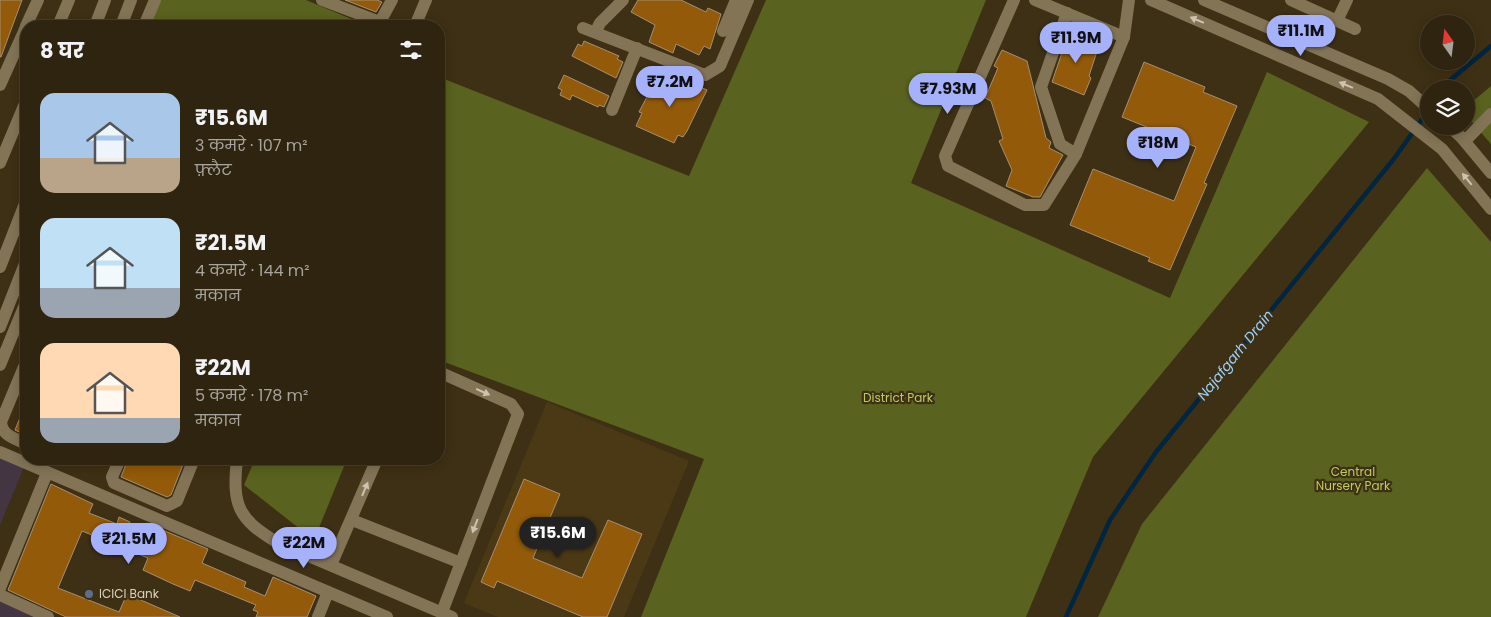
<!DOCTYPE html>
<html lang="hi">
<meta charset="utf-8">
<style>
body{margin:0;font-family:Poppins,"Noto Sans Devanagari",sans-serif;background:#3a301d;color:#f1f3f6;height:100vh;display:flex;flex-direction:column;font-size:19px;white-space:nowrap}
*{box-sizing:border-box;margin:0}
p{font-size:16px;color:#a7a49e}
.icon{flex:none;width:28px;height:28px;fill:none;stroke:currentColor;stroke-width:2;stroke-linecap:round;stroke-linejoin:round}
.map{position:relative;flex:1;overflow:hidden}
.drawer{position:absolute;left:20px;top:20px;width:425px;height:445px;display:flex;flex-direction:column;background:#2e240f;border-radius:20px;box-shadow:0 2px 12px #0003,0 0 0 1px #49412f}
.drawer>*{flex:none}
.needle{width:32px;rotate:346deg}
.fabs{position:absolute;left:1420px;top:15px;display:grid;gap:10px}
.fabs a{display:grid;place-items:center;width:55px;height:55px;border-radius:50%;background:#2e240f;box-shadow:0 2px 12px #0003,0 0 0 1px #49412f;font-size:25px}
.price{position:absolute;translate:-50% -42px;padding:0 11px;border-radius:18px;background:#a6b1fc;color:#111;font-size:16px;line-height:32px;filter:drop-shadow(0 1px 2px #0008)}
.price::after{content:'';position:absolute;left:50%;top:30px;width:15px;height:11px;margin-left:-8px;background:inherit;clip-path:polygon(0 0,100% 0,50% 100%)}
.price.selected{background:#222;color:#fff}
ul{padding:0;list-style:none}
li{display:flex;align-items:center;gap:15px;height:125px;padding:0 20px}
li span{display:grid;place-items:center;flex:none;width:140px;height:100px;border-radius:15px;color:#555}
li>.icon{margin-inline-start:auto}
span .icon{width:60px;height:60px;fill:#fffc;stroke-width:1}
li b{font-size:21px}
h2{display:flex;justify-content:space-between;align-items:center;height:60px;padding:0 20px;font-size:21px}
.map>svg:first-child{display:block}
</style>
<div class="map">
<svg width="1491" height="617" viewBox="0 0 1491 617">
<rect width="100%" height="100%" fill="#3e3014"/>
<!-- commercial -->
<g fill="#433542">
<polygon points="0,448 27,460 0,525"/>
<polygon points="0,600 41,617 0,617"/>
</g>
<!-- built -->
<polygon fill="#4b3915" points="547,402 689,461 624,617 498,617 464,603"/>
<!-- green -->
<g fill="#59621e">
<polygon points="158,0 306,0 368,26 147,26"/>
<polygon points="766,0 986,0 911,183 1170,298 1267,72 1369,122 1093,457 1026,617 641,617 704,459 439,360 439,77 689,176"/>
<polygon points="1491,86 1491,144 1466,115 1466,107"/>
<polygon points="1427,168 1491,242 1491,617 1098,617 1142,524"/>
<polygon points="255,459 347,459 314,540 244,485"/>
</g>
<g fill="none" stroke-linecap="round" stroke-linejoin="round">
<!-- stream -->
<g stroke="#002641" stroke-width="4.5">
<polyline points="1444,89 1448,82 1491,46"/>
<polyline points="1066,617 1110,520 1156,452 1393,160 1428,111"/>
</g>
</g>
<!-- building -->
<g fill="#925a09" stroke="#a78e74">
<polygon points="0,0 22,0 1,57 0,57"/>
<polygon points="345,0 377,0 382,2 376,12"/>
<polygon points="638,0 681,0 706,12 708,8 721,14 710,49 704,46 699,55 676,44 673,53 649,42 655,25 631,12"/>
<polygon points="1069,32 1099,45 1089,76 1091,78 1084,95 1052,82"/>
<polygon points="584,41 619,56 617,59 623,62 616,78 572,56 578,44 582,46"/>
<polygon points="1002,50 1027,61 1046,138 1051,142 1049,148 1063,155 1040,197 1033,197 1006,186 1012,170 999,141 1003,139 991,101 985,98 998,68 994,66"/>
<polygon points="1144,62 1205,87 1203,92 1237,106 1204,183 1207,184 1170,270 1148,261 1150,258 1070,225 1093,169 1174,201 1196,147 1122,117"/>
<polygon points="661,70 670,74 668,79 688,88 691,83 707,90 687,131 683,137 678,135 674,143 636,126 642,113 639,112"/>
<polygon points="564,75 609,96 604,107 599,105 598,107 572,95 570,100 560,95 562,90 558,88"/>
<polygon points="26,403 26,435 15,430"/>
<polygon points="128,459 176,459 184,462 171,495 167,497 121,477"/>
<polygon points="524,479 560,494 533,558 582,578 608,520 642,534 607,617 583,617 497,581 494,588 481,582"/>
<polygon points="51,484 93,504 89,513 117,524 119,517 130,522 128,528 156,539 160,529 208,549 202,563 246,582 244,587 265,596 273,577 316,596 307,617 256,617 258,612 253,610 256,605 195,580 190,591 173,584 143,570 148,558 82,531 58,588 119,612 127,594 180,617 66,617 8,590"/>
</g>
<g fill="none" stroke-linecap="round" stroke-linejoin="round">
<!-- minor -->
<g stroke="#837456" stroke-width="12">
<polyline points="322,0 380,22 392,0"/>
<polyline points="1014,0 945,156 948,166 1025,205 1044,205 1076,154 1124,37 1129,0"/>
<polyline points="1035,0 1124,37"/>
<polyline points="1151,0 1378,99 1442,149 1491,209"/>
<polyline points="1204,0 1388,79 1409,91 1429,109"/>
<polyline points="1291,0 1355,29"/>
<polyline points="1067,13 1041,87 1060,144 1076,154"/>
<polyline points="1337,21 1347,0"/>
<polyline points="26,26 38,0"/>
<polyline points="58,26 69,0"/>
<polyline points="95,26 105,0"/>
<polyline points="121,26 131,0"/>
<polyline points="144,26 155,0"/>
<polyline points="415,26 426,0"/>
<polyline points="583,28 705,75 720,66 748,0"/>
<polyline points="596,31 600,23 623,0"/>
<polyline points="723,31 736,0"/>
<polyline points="0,85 26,27"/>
<polyline points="612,110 637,48"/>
<polyline points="1449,126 1461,137 1491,173"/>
<polyline points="1465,141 1491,114"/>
<polyline points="0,163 26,101"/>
<polyline points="0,267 26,201"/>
<polyline points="0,327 26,261"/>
<path d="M26,362L1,422C2,436 15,438 26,444"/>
<polyline points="0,365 26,302"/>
<polyline points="439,372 511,404 518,414 442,612"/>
<polyline points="0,452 387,617"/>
<polyline points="60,459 71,459"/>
<polyline points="120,459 112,477 114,483 167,506 177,501 194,459"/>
<path d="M237,459C232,506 238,519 278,543L452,617"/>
<polyline points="352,520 461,563"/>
<polyline points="331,565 377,459"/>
<polyline points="0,588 47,473"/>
<polyline points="0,595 48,617"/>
<polyline points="318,617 328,592"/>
</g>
</g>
<!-- one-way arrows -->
<defs><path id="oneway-solid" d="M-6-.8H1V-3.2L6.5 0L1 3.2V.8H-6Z" transform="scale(1.25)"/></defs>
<g fill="#cdc3b1">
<use href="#oneway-solid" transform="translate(1197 20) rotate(-157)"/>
<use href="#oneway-solid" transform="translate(1346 85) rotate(-157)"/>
<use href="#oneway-solid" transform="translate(1467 179) rotate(-129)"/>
<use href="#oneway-solid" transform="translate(483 392) rotate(24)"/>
<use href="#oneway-solid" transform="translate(365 489) rotate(-67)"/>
<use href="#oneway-solid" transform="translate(475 526) rotate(111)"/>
</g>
<!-- markers -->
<circle fill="#5c6f8a" stroke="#3e3014" stroke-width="2" cx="89" cy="594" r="5"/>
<g text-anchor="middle" stroke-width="4.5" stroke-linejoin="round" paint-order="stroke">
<!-- park labels -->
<g font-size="12" fill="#bccc59" stroke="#3e3014">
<text x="898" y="402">District Park</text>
<text x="1353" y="476">Central<tspan x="1353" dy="14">Nursery Park</tspan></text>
</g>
<!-- poi labels -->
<g font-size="12" fill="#dad1c1" stroke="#3e3014" text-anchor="start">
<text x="99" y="598">ICICI Bank</text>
</g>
<!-- water labels -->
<g font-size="14" font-style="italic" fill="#9bd1fe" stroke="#3e3014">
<text transform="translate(1235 355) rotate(-51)" y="5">Najafgarh Drain</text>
</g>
</g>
</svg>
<div class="fabs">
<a><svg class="needle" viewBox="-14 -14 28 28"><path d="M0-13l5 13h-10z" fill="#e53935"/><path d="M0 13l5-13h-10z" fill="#a7a49e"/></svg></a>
<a><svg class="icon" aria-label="layers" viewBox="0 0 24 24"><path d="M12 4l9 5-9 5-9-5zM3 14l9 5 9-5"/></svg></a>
</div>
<b class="price" style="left:1301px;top:57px">₹11.1M</b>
<b class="price" style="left:1076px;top:64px">₹11.9M</b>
<b class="price" style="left:670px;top:108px">₹7.2M</b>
<b class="price" style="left:948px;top:115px">₹7.93M</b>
<b class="price" style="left:1158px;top:169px">₹18M</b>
<b class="price selected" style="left:558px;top:559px">₹15.6M</b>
<b class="price" style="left:129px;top:565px">₹21.5M</b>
<b class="price" style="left:304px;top:569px">₹22M</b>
<section class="drawer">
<h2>8 घर<svg class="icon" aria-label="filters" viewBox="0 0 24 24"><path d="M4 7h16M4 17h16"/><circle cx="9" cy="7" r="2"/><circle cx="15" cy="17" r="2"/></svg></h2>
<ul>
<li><span style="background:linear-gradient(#a9c7e8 65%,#b9a48a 0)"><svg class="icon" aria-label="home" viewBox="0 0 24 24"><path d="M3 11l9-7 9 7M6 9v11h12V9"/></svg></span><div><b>₹15.6M</b><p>3 कमरे · 107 m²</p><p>फ़्लैट</p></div></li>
<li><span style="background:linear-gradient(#bfe0f5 70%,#9aa5b1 0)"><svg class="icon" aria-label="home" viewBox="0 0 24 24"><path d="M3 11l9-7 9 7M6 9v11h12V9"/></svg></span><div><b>₹21.5M</b><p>4 कमरे · 144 m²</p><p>मकान</p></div></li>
<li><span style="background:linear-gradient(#ffd9b3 75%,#9aa5b1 0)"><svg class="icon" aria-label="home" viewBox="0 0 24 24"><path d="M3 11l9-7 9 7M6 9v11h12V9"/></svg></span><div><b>₹22M</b><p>5 कमरे · 178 m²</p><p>मकान</p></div></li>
</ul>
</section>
</div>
